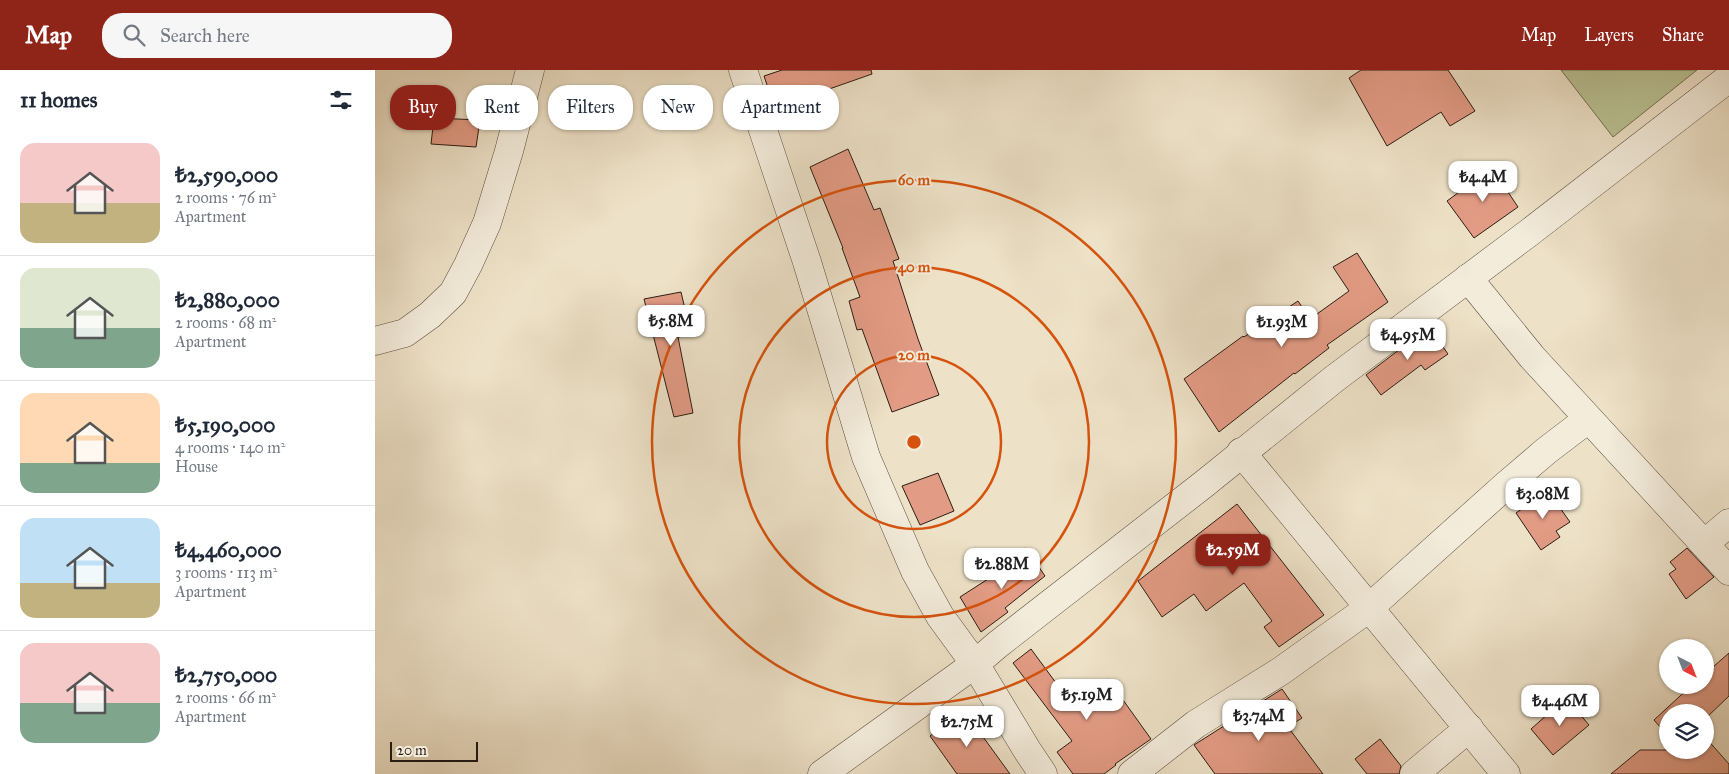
<!DOCTYPE html>
<meta charset="utf-8">
<style>
body{margin:0;font-family:"IM FELL Great Primer",serif;background:#f6f6f7;color:#1f2937;height:100vh;display:flex;flex-direction:column;font-size:19px;white-space:nowrap}
*{box-sizing:border-box;margin:0}
p{font-size:16px;color:#747a83}
.icon{flex:none;width:28px;height:28px;fill:none;stroke:currentColor;stroke-width:2;stroke-linecap:round;stroke-linejoin:round}
.map{position:relative;flex:1;overflow:hidden}
.sheet{display:flex;flex-direction:column;background:#fff;width:375px}
.sheet>*{flex:none}
.banner{position:absolute;left:15px;top:15px;width:475px;height:45px;display:flex;gap:10px}
.needle{width:32px;rotate:138deg}
.buttons{position:absolute;left:1284px;top:569px;display:grid;gap:10px}
.buttons a{display:grid;place-items:center;width:55px;height:55px;border-radius:50%;background:#fff;box-shadow:0 1px 4px #0004;font-size:25px}
.scale{position:absolute;left:15px;bottom:12px;width:88px;box-sizing:border-box;padding-left:5px;border:2px solid #2c1d13;border-top:0;font-size:14px;line-height:18px;white-space:nowrap;color:#2c1d13;-webkit-text-stroke:4px #f3ecdb;paint-order:stroke}
.price{position:absolute;translate:-50% -42px;padding:0 11px;border-radius:10px;background:#fff;color:#222;font-size:16px;line-height:32px;filter:drop-shadow(0 1px 2px #0008)}
.price::after{content:'';position:absolute;left:50%;top:30px;width:15px;height:11px;margin-left:-8px;background:inherit;clip-path:polygon(0 0,100% 0,50% 100%)}
.price.current{background:#8f2418;color:#fff}
ul{padding:0;list-style:none}
li{display:flex;align-items:center;gap:15px;height:125px;padding:0 20px}
li+li{border-top:1px solid #e0e1e3}
li span{display:grid;place-items:center;flex:none;width:140px;height:100px;border-radius:15px;color:#555}
li>.icon{margin-inline-start:auto}
span .icon{width:60px;height:60px;fill:#fffc;stroke-width:1}
li b{font-size:21px}
h2{display:flex;justify-content:space-between;align-items:center;height:60px;padding:0 20px;font-size:21px}
.pill{padding:0 18px;border-radius:20px;background:#fff;box-shadow:0 1px 4px #0004;font-size:18px;line-height:45px}
.pill.current{background:#8f2418;color:#fff}
header{display:flex;align-items:center;gap:30px;box-sizing:border-box;height:70px;padding:0 25px;background:#8f2418;color:#fff}
header strong{font-size:24px}
nav{display:flex;gap:28px;margin-inline-start:auto;font-size:18px}
.search{width:350px;height:45px;background:#f6f6f7;display:flex;align-items:center;gap:12px;box-sizing:border-box;padding:0 18px;border-radius:20px;color:#747a83;font-size:19px}
main{display:flex;flex:1;min-height:0}
.map>svg:first-child{display:block}
</style>
<header>
<strong>Map</strong>
<div class="search"><svg class="icon" aria-label="search" viewBox="0 0 24 24"><circle cx="10" cy="10" r="6"/><path d="M15 15l6 6"/></svg>Search here</div>
<nav><a>Map</a><a>Layers</a><a>Share</a></nav>
</header>
<main>
<section class="sheet">
<h2>11 homes<svg class="icon" aria-label="filters" viewBox="0 0 24 24"><path d="M4 7h16M4 17h16"/><circle cx="9" cy="7" r="2"/><circle cx="15" cy="17" r="2"/></svg></h2>
<ul>
<li><span style="background:linear-gradient(#f6c9c9 60%,#c2b280 0)"><svg class="icon" aria-label="home" viewBox="0 0 24 24"><path d="M3 11l9-7 9 7M6 9v11h12V9"/></svg></span><div><b>₺2,590,000</b><p>2 rooms · 76 m²</p><p>Apartment</p></div></li>
<li><span style="background:linear-gradient(#dfe7d0 60%,#7fa58c 0)"><svg class="icon" aria-label="home" viewBox="0 0 24 24"><path d="M3 11l9-7 9 7M6 9v11h12V9"/></svg></span><div><b>₺2,880,000</b><p>2 rooms · 68 m²</p><p>Apartment</p></div></li>
<li><span style="background:linear-gradient(#ffd9b3 70%,#7fa58c 0)"><svg class="icon" aria-label="home" viewBox="0 0 24 24"><path d="M3 11l9-7 9 7M6 9v11h12V9"/></svg></span><div><b>₺5,190,000</b><p>4 rooms · 140 m²</p><p>House</p></div></li>
<li><span style="background:linear-gradient(#bfe0f5 65%,#c2b280 0)"><svg class="icon" aria-label="home" viewBox="0 0 24 24"><path d="M3 11l9-7 9 7M6 9v11h12V9"/></svg></span><div><b>₺4,460,000</b><p>3 rooms · 113 m²</p><p>Apartment</p></div></li>
<li><span style="background:linear-gradient(#f6c9c9 60%,#7fa58c 0)"><svg class="icon" aria-label="home" viewBox="0 0 24 24"><path d="M3 11l9-7 9 7M6 9v11h12V9"/></svg></span><div><b>₺2,750,000</b><p>2 rooms · 66 m²</p><p>Apartment</p></div></li>
</ul>
</section>
<div class="map">
<svg width="1354" height="704" viewBox="0 0 1354 704">
<rect width="100%" height="100%" fill="#ede1c7"/>
<filter id="stains"><feTurbulence type="fractalNoise" baseFrequency=".004" numOctaves="4"/><feColorMatrix values="0 0 0 0 .2 0 0 0 0 .09 0 0 0 0 .02 0 0 0 .5 -.17"/></filter>
<radialGradient id="worn" r=".72"><stop offset=".6" stop-color="#630" stop-opacity="0"/><stop offset="1" stop-color="#630" stop-opacity=".3"/></radialGradient>
<!-- green -->
<polygon fill="#bac294" stroke="#737054" points="1186,0 1322,0 1238,67"/>
<!-- building -->
<g fill="#e29b84" stroke="#2c1d13">
<polygon points="407,0 496,0 497,4 400,38 389,6"/>
<polygon points="986,0 1073,0 1100,41 1075,56 1066,42 1012,76 974,8"/>
<polygon points="59,48 105,50 101,77 56,74"/>
<polygon points="473,79 499,140 505,138 524,189 518,191 543,269 564,325 517,342 487,259 482,260 474,231 485,227 467,178 468,178 435,97"/>
<polygon points="1117,98 1143,137 1099,168 1072,131"/>
<polygon points="982,183 1013,232 952,275 954,278 920,304 919,303 844,362 809,309 868,266 869,267 923,231 935,249 974,221 958,197"/>
<polygon points="306,222 316,265 303,267 318,343 299,347 269,229"/>
<polygon points="1054,257 1073,284 1050,300 1046,295 1006,325 991,305"/>
<polygon points="563,403 579,441 545,455 527,416"/>
<polygon points="1173,421 1195,452 1181,461 1185,467 1166,480 1141,443"/>
<polygon points="862,434 949,545 904,577 889,557 897,551 869,513 831,541 819,524 787,547 763,511"/>
<polygon points="651,478 670,506 630,538 633,542 606,562 585,527 613,509"/>
<polygon points="1312,478 1339,507 1311,529 1294,504 1301,499 1295,492"/>
<polygon points="656,579 698,636 733,609 776,669 740,694 741,695 729,704 698,704 682,682 697,671 638,593"/>
<polygon points="1354,583 1354,626 1330,649 1330,642 1292,642 1292,665 1279,650 1317,615 1330,615 1330,604"/>
<polygon points="907,619 927,648 913,657 948,704 840,704 819,675"/>
<polygon points="1191,628 1214,655 1178,685 1156,659"/>
<polygon points="588,640 614,675 635,704 582,704 555,666"/>
<polygon points="1330,667 1354,694 1354,704 1236,704 1265,680 1330,680"/>
<polygon points="1005,669 1026,696 1024,704 992,704 980,689"/>
</g>
<g fill="none" stroke-linecap="round" stroke-linejoin="round">
<!-- minor casing -->
<g stroke="#5c4e40" stroke-width="29">
<g id="minor">
<polyline points="368,0 432,192 491,387 540,501 565,546 600,594 652,680 668,704"/>
<polyline points="1093,208 1157,287 1354,501"/>
<polyline points="0,271 30,263 55,245 78,223 93,195 112,153 134,81 155,0"/>
<polyline points="866,382 1131,704"/>
<polyline points="1329,474 1354,453"/>
<polyline points="447,704 600,594 622,575 829,414 959,309 1155,162 1354,8"/>
<polyline points="757,704 821,654 906,601 994,538 1129,417 1171,381 1213,349"/>
<polyline points="1039,704 1094,658"/>
</g>
</g>
<!-- minor -->
<use href="#minor" stroke="#f3ecdb" stroke-width="28"/>
</g>
<!-- distance rings -->
<g fill="none" stroke="#d5530d" stroke-width="2.5">
<circle cx="539" cy="372" r="87"/>
<circle cx="539" cy="372" r="175"/>
<circle cx="539" cy="372" r="262"/>
</g>
<circle cx="539" cy="372" r="8" fill="#d5530d" stroke="#f3ecdb" stroke-width="2.5"/>
<g font-size="15" text-anchor="middle" font-weight="bold" fill="#d5530d" stroke="#f3ecdb" stroke-width="4" stroke-linejoin="round" paint-order="stroke">
<text x="539" y="115">60 m</text>
<text x="539" y="202">40 m</text>
<text x="539" y="290">20 m</text>
</g>
<rect width="100%" height="100%" filter="url(#stains)"/>
<rect width="100%" height="100%" fill="url(#worn)"/>
</svg>
<div class="buttons">
<a><svg class="needle" viewBox="-14 -14 28 28"><path d="M0-13l5 13h-10z" fill="#e53935"/><path d="M0 13l5-13h-10z" fill="#747a83"/></svg></a>
<a><svg class="icon" aria-label="layers" viewBox="0 0 24 24"><path d="M12 4l9 5-9 5-9-5zM3 14l9 5 9-5"/></svg></a>
</div>
<div class="scale">20 m</div>
<b class="price" style="left:1108px;top:133px">₺4.4M</b>
<b class="price" style="left:296px;top:277px">₺5.8M</b>
<b class="price" style="left:907px;top:278px">₺1.93M</b>
<b class="price" style="left:1033px;top:291px">₺4.95M</b>
<b class="price" style="left:1168px;top:450px">₺3.08M</b>
<b class="price current" style="left:858px;top:506px">₺2.59M</b>
<b class="price" style="left:627px;top:520px">₺2.88M</b>
<b class="price" style="left:712px;top:651px">₺5.19M</b>
<b class="price" style="left:1185px;top:657px">₺4.46M</b>
<b class="price" style="left:884px;top:672px">₺3.74M</b>
<b class="price" style="left:592px;top:678px">₺2.75M</b>
<div class="banner">
<a class="pill current">Buy</a>
<a class="pill">Rent</a>
<a class="pill">Filters</a>
<a class="pill">New</a>
<a class="pill">Apartment</a>
</div>
</div>
</main>
